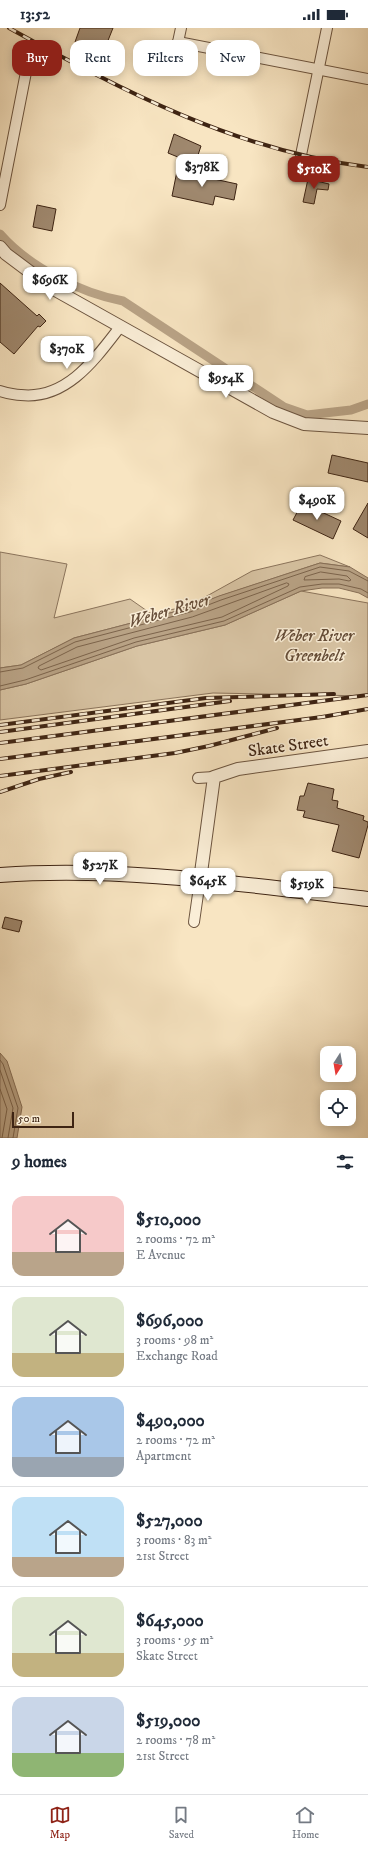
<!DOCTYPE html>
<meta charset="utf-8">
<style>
body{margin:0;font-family:"IM FELL DW Pica",serif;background:#f6f6f7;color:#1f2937;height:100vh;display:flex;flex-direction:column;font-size:15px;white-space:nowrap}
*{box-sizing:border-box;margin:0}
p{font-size:13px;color:#747a83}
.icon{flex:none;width:22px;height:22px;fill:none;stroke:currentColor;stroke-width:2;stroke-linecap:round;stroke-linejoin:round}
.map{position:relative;height:1110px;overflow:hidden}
.details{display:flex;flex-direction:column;background:#fff;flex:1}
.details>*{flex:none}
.guide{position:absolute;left:12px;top:12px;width:344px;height:36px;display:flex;gap:8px}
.needle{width:26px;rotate:191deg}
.buttons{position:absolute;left:320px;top:1018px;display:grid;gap:8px}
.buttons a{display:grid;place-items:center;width:36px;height:36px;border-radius:8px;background:#fff;box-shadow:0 2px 10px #0003;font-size:20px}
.scale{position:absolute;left:12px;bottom:10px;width:62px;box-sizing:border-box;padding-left:4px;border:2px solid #3e2413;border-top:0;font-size:11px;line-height:14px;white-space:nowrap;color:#3e2413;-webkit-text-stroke:3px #faeed7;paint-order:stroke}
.price{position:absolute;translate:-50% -34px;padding:0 9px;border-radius:8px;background:#fff;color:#222;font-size:13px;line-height:26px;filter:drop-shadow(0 1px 2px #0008)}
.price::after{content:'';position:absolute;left:50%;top:24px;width:12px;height:9px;margin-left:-6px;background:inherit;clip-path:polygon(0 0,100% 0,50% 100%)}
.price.current{background:#8f2418;color:#fff}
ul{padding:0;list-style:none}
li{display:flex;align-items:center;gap:12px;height:100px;padding:0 12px}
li+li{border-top:1px solid #e0e1e3}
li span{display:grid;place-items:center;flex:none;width:112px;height:80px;border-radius:12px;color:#555}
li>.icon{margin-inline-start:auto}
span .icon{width:48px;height:48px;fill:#fffc;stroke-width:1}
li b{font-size:17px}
h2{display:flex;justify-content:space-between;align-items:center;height:48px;padding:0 12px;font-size:17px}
.chip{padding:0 14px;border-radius:12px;background:#fff;box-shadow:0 2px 10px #0003;font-size:14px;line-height:36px}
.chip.current{background:#8f2418;color:#fff}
.status{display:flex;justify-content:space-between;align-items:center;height:28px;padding:0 20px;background:#fff;direction:ltr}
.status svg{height:11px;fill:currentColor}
.tabs{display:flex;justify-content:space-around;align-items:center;height:56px;border-top:1px solid #e0e1e3;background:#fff;font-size:11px;color:#747a83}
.tabs a{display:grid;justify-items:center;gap:2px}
.tabs .current{color:#8f2418}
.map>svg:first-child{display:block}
</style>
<div class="status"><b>13:52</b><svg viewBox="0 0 49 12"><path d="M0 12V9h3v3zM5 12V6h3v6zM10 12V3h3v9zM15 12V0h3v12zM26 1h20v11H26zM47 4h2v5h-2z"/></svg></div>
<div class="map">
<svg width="368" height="1110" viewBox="0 0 368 1110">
<rect width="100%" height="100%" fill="#f8e5c2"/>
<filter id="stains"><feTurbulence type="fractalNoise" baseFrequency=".005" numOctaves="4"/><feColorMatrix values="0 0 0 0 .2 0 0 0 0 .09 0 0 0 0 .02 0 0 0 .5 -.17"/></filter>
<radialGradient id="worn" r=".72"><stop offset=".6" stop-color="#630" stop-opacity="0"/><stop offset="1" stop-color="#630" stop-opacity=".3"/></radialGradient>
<!-- green -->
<g fill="#d8c4a4" stroke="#8b745c">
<polygon points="0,524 67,536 54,590 130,571 150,585 187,579 252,543 320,527 350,539 320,535 220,568 189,580 74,610 21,637 0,640"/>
<polygon points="301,563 368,575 368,668 213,665 0,692 0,662 26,656 137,618 225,597"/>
</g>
<!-- water -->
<g fill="#b9a386" stroke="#887058">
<polygon points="320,535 350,539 368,550 368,570 359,565 339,560 322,560 301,563 225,597 137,618 26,656 0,662 0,640 21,637 74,610 189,580 219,568"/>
<polygon points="0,1025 7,1033 22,1079 17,1110 0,1110"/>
</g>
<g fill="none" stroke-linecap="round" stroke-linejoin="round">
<!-- shore -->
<g stroke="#7c644c" stroke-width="1">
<polygon points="321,544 347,548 351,552 349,553 339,551 304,552 305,549"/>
<polygon points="287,555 289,556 288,558 222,589 134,610 41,642 38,640 39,638 77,619 192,589"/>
<polyline points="0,644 23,640 75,614 190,584 221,572 320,539 349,543 368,553"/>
<polyline points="0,658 25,652 136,614 224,593 300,559 322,556 339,556 361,561 368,565"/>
<polyline points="0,1032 3,1036 18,1080 13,1110"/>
<polyline points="0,1042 13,1080 8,1110"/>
<polyline points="0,1061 7,1081 2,1110"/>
</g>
<!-- canal -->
<path stroke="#b9a386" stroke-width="9" d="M0,206C29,239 80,265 123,273L284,379L307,387L351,382L368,376"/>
</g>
<!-- building -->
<g fill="#9f886e" stroke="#3e2413">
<polygon points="80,0 113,0 103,25 75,14"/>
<polygon points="174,106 201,118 195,136 168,125"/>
<polygon points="177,143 237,156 234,172 215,168 213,177 172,168"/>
<polygon points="308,151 329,156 328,162 317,161 314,176 303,174"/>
<polygon points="37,177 56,181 52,203 33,199"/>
<polygon points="0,255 37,288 39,286 46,293 40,299 38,298 14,326 0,314"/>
<polygon points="332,427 368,435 368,454 328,445"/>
<polygon points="302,475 341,493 333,511 293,492"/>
<polygon points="368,475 368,510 353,501"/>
<polygon points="308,755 334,761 332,772 338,773 337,780 364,788 363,792 368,794 368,797 359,830 332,823 339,797 303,789 305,783 297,782 300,768 304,768"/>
<polygon points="5,889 22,893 19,904 2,900"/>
</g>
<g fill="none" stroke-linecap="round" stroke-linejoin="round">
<!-- minor casing -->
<g stroke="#6c543f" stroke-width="12">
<g id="minor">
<polyline points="178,14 368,51"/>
<polyline points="174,33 181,0"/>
<polyline points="301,127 327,0"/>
<polyline points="0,177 27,39"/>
<path d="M0,363C7,365 14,367 21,367C67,372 96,330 120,299"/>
<polyline points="198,750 214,749"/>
<polyline points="194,894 200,852"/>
</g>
</g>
<!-- tertiary casing -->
<g stroke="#6c543f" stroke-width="14">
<g id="tertiary">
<polyline points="0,219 6,226 50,259 273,384 304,396 368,400"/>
<polyline points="200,852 214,749 238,741 368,723"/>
</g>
</g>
<!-- secondary casing -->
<g stroke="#3e2413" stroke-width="16">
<path id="secondary" d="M0,847C123,838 246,857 368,871"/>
</g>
<!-- minor -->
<use href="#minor" stroke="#faeed7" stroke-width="10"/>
<!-- tertiary -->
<use href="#tertiary" stroke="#faeed7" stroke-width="12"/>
<!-- secondary -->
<use href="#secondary" stroke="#faeed7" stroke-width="14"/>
<!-- rail casing -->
<g stroke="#3e2413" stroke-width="4">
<g id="rail">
<path d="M9,0C123,63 237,123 368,139"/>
<polyline points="0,697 206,670 334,666"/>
<polyline points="0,704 230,673"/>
<polyline points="0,715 368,667"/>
<polyline points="0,731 322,689 368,681"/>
<polyline points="0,748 175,725 209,718 277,700"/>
<polyline points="0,764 39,751 71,744"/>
</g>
</g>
<!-- rail -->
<use href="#rail" stroke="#faeed7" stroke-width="2.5" stroke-dasharray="8" stroke-linecap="butt"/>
</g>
<g text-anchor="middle" stroke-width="3" stroke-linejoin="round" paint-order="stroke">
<!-- park labels -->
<g font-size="17" font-style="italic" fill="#644c37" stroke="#faeed7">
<text x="314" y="613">Weber River<tspan x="314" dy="20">Greenbelt</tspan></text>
</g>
<!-- street labels -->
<g font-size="17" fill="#3e2413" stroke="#faeed7">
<text transform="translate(288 717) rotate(-8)" y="6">Skate Street</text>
</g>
<!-- water labels -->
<g font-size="18" font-style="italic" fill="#69503b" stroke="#faeed7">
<text transform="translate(169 582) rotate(-16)" y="6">Weber River</text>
</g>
</g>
<rect width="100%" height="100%" filter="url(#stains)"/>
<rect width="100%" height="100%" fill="url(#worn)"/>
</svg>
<div class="buttons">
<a><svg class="needle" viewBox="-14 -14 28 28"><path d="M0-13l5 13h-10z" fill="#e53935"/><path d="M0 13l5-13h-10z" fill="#747a83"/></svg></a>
<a><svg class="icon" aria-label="locate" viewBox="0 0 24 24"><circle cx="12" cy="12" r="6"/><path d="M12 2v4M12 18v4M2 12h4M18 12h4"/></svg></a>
</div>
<div class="scale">50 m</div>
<b class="price" style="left:202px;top:160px">$378K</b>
<b class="price current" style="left:314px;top:162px">$510K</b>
<b class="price" style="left:50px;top:273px">$696K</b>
<b class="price" style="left:67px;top:342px">$370K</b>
<b class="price" style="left:226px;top:371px">$954K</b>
<b class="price" style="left:317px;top:493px">$490K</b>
<b class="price" style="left:100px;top:858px">$527K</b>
<b class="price" style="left:208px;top:874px">$645K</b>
<b class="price" style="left:307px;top:877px">$519K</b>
<div class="guide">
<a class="chip current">Buy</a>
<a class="chip">Rent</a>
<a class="chip">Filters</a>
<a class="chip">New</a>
</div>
</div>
<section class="details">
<h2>9 homes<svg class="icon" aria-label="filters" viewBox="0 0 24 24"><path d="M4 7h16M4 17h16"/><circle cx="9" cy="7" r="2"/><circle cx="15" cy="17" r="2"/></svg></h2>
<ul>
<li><span style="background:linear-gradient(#f6c9c9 70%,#b9a48a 0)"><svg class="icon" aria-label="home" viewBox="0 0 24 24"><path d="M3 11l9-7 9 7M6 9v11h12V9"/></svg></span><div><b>$510,000</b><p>2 rooms · 72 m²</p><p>E Avenue</p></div></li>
<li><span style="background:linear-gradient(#dfe7d0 70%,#c2b280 0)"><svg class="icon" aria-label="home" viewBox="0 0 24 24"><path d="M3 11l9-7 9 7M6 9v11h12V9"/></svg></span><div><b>$696,000</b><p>3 rooms · 98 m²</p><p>Exchange Road</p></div></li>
<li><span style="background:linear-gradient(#a9c7e8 75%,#9aa5b1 0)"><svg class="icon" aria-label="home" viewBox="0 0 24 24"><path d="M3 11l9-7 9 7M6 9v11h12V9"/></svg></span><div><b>$490,000</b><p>2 rooms · 72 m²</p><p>Apartment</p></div></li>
<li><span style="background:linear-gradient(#bfe0f5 75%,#b9a48a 0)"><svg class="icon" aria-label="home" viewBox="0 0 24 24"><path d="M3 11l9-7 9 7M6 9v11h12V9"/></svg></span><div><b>$527,000</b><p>3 rooms · 83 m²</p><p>21st Street</p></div></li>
<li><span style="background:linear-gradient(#dfe7d0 70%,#c2b280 0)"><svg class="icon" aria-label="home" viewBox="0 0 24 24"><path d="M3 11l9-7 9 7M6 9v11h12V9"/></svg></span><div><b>$645,000</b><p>3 rooms · 95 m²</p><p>Skate Street</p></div></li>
<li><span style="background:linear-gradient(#c9d6e8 70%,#8fb573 0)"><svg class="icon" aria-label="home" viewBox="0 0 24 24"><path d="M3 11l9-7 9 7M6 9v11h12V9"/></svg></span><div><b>$519,000</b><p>2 rooms · 78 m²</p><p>21st Street</p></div></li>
</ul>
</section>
<nav class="tabs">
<a class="current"><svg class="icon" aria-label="map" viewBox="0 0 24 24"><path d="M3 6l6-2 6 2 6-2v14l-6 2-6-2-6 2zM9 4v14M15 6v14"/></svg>Map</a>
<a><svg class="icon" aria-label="saved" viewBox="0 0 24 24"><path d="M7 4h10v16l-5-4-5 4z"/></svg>Saved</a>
<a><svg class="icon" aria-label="home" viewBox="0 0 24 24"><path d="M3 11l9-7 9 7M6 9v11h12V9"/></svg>Home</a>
</nav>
